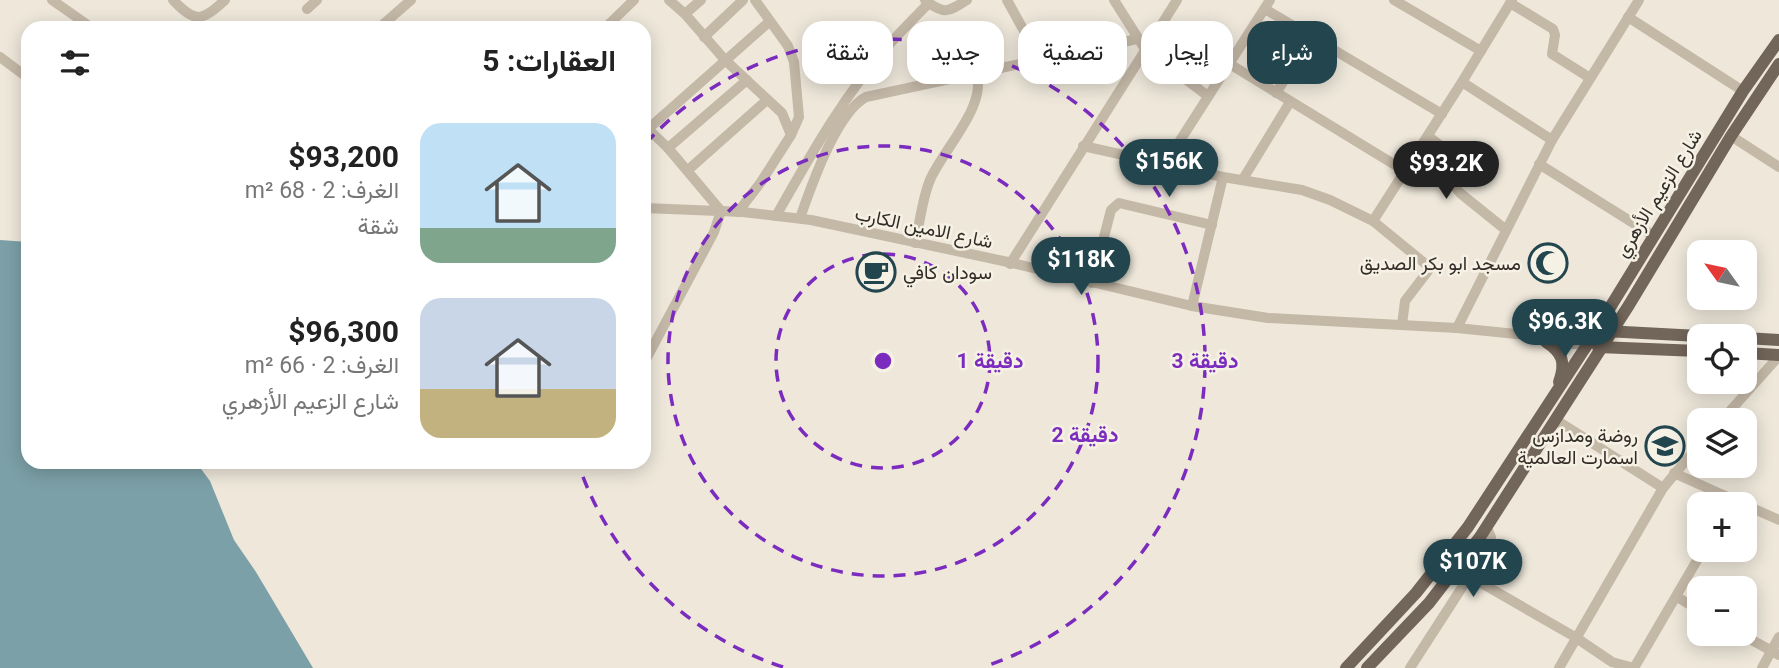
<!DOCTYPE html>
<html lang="ar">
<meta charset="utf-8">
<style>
body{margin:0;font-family:Roboto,Vazirmatn,sans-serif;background:#f2f2f2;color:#222;direction:rtl;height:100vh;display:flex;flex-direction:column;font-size:26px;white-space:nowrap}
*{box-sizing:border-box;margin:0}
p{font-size:23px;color:#767676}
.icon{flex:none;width:38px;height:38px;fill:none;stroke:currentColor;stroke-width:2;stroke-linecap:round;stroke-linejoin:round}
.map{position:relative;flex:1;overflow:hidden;direction:ltr}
.panel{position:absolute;left:21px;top:21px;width:630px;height:448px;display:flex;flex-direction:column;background:#fff;border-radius:21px;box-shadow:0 4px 18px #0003;direction:rtl}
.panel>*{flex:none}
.top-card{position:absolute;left:672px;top:21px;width:665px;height:63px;direction:rtl;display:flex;gap:14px}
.needle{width:46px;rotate:303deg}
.fabs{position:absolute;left:1687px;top:240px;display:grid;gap:14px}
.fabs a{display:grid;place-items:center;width:70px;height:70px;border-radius:14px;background:#fff;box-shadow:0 4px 18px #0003;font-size:35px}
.price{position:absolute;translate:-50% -60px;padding:0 16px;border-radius:24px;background:#22454e;color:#fff;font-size:23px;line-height:46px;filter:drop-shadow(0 2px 4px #0008)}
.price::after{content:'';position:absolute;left:50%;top:42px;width:21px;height:16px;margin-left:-10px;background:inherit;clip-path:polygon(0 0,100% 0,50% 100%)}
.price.selected{background:#222;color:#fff}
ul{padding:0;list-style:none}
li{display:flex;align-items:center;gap:21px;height:175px;padding:0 35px}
li span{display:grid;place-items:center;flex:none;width:196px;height:140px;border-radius:21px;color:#555}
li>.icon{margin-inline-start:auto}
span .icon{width:84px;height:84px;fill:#fffc;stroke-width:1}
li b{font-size:30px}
h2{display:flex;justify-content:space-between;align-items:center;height:84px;padding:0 35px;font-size:30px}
.tag{padding:0 24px;border-radius:21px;background:#fff;box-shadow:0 4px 18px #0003;font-size:24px;line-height:63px}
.tag.selected{background:#22454e;color:#fff}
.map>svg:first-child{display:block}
</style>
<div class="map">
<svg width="1779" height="668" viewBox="0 0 1779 668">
<rect width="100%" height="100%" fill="#eee7da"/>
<!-- water -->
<polygon fill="#7ca0a7" points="0,240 28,242 28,462 196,462 210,481 234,540 256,572 313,668 0,668"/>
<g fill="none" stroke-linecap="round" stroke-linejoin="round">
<!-- minor -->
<g stroke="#c4b8a7" stroke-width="10">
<polyline points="52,0 92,28"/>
<path d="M173,0C196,24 202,21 225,0"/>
<polyline points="669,0 685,14 725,60 782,113 791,135 761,182 738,212"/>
<polyline points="755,0 788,46 794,62 799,117 791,135"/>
<path d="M925,0C944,15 948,12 967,0"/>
<polyline points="1007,0 1040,60"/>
<polyline points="1114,0 1145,49 1208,96"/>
<polyline points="1394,0 1481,51"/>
<polyline points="1510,3 1553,29 1555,35 1552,54 1590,78"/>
<polyline points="307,9 317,0"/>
<polyline points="1265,9 1442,114"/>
<polyline points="685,14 701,0"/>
<polyline points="1628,17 1743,91"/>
<polyline points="379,28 411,0"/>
<polyline points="605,28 634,0"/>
<polyline points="704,37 743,0"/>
<polyline points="0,57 28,78"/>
<polyline points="1228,63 1405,171"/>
<polyline points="1462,82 1552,140"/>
<polyline points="1276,93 1311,38"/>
<polyline points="644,125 668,148 721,211 714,232 644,363"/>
<polyline points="648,129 769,22"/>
<polyline points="1428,136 1456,158 1456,188 1460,193 1506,230"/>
<polyline points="1731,136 1779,167"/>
<polyline points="1083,146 1223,177 1302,190 1330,200 1373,221"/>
<polyline points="668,148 747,80"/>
<polyline points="1165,164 1270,0"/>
<polyline points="1539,164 1654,236"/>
<polyline points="688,170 767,100"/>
<polyline points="1243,179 1290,102"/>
<polyline points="644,208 743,212 811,220 1008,262 1192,306 1268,318 1457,328 1527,335 1546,342 1587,345"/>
<path d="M776,216C809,158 843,96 888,46C901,31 915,17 929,3"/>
<path d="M800,218C811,187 836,113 866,97L1137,39"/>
<path d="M915,243C920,223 922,199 930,180C942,151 988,105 976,74"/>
<polyline points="1010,264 1177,0"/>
<polyline points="1092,283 1111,210 1119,203 1212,225"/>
<polyline points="1192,306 1223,177"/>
<polyline points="1402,325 1405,301 1428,271 1428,266 1373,221 1462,82 1512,0"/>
<polyline points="1457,328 1552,140 1639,0"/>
<polyline points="1527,335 1550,327 1596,331"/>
<polyline points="1556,420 1663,488"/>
<polyline points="1722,420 1779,356"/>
<polyline points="1674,473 1779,520"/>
<polyline points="1469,576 1575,637 1612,662 1634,668"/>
<polyline points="1677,597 1699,610"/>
<polyline points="1741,634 1779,655"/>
<polyline points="1410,668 1490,544 1491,537 1487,528"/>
<polyline points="1559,668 1663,488 1699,445"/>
<polyline points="1634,668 1703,550"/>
<polyline points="1762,668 1779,637"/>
</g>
<!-- major -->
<g stroke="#72655a" stroke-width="12">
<path d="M1550,327C1572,325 1588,321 1607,310"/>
<polyline points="1605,331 1699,336"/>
<polyline points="1745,338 1779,340"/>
<path d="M1546,342C1563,353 1566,363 1559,382"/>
<polyline points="1598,347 1699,351"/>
<polyline points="1745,353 1779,355"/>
<polyline points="1346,668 1416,593 1468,527 1587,345 1743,91 1779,40"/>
<polyline points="1367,668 1429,603 1480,537 1629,305 1731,136 1779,64"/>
</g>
</g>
<!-- distance rings -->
<g fill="none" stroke="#7b2cbf" stroke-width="3.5" stroke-dasharray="12 9">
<circle cx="883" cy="361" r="107"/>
<circle cx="883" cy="361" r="215"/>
<path d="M783 667A322 322 0 0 1 578 463M646 143A322 322 0 1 1 983 667"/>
</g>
<!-- icons -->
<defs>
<g id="mosque-ring" transform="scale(2.0125)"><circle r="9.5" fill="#f6f1e5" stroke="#22454e" stroke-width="1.5"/><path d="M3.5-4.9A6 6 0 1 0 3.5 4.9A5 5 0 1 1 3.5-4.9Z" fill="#22454e"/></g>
<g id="cafe-ring" transform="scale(2.0125)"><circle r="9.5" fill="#f6f1e5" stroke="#22454e" stroke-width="1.5"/><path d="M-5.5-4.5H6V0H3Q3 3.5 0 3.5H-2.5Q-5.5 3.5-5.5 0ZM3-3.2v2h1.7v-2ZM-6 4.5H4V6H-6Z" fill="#22454e"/></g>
<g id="school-ring" transform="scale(2.0125)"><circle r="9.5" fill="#f6f1e5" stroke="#22454e" stroke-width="1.5"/><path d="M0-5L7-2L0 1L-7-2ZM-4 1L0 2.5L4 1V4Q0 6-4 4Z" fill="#22454e"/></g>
</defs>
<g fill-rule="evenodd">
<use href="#mosque-ring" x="1548" y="263"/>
<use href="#cafe-ring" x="876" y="272"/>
<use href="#school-ring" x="1665" y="446"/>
</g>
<g text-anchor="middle" stroke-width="5" stroke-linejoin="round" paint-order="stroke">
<!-- street labels -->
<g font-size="19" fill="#322c27" stroke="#f6f1e5">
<text transform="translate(1658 193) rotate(-58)" y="7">شارع الزعيم الأزهري</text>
<text transform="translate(924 227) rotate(12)" y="7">شارع الامين الكارب</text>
</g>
<!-- poi labels -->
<g font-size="19" fill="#322c27" stroke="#f6f1e5" text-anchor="end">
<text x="1521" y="270">مسجد ابو بكر الصديق</text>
<text x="903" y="279" text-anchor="start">سودان كافي</text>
<text x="1638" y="442">روضة ومدازس<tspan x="1638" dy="22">اسمارت العالمية</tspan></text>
</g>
</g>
<circle cx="883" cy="361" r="10" fill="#7b2cbf" stroke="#f6f1e5" stroke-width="3.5"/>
<g font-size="21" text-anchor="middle" font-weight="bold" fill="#7b2cbf" stroke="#f6f1e5" stroke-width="5" stroke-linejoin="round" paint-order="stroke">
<text x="990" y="368">1 دقيقة</text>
<text x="1205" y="368">3 دقيقة</text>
<text x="1085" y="442">2 دقيقة</text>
</g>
</svg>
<div class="fabs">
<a><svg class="needle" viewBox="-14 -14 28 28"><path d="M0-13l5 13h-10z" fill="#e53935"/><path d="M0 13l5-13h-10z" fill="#767676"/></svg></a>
<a><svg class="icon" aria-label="locate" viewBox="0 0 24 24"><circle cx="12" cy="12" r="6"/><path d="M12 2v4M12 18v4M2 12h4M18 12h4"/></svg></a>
<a><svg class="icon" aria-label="layers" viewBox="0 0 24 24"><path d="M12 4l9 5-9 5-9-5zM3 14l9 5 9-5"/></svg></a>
<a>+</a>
<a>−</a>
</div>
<b class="price" style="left:1169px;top:199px">$156K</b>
<b class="price selected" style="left:1446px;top:201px">$93.2K</b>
<b class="price" style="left:1081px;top:297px">$118K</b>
<b class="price" style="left:1565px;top:359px">$96.3K</b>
<b class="price" style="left:1473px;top:599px">$107K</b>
<div class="top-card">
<a class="tag selected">شراء</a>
<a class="tag">إيجار</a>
<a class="tag">تصفية</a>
<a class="tag">جديد</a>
<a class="tag">شقة</a>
</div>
<section class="panel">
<h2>العقارات: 5<svg class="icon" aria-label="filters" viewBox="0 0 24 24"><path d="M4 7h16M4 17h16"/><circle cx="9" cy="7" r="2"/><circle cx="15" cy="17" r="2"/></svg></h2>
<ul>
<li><span style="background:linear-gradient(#bfe0f5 75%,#7fa58c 0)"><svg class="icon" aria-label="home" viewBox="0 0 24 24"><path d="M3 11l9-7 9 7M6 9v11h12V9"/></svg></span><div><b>$93,200</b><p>الغرف: 2 · 68 m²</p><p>شقة</p></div></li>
<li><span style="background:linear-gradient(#c9d6e8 65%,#c2b280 0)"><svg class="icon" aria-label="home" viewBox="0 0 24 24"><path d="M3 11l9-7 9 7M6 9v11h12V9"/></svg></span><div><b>$96,300</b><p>الغرف: 2 · 66 m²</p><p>شارع الزعيم الأزهري</p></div></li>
</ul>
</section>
</div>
